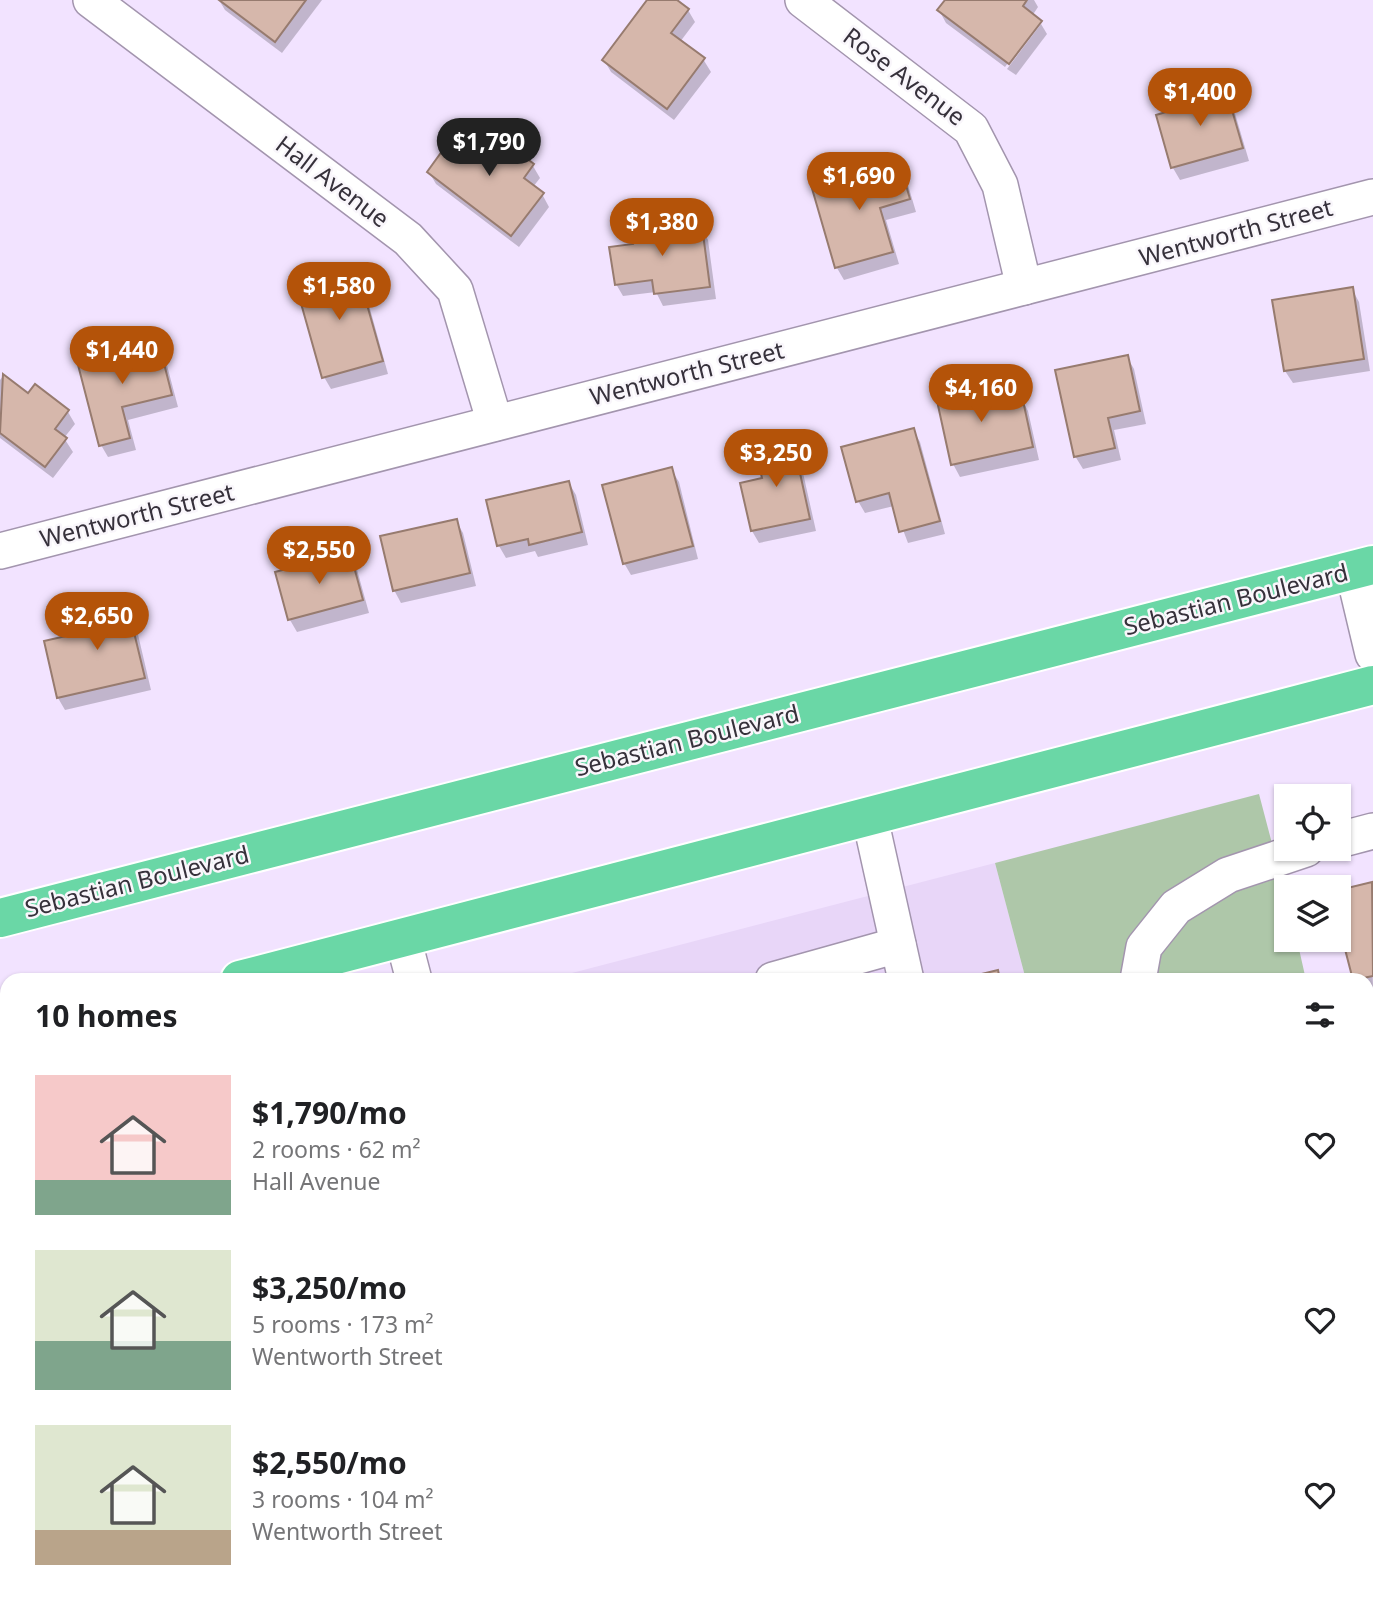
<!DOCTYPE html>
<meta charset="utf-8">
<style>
body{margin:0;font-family:"Noto Sans",sans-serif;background:#f2f2f2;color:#202124;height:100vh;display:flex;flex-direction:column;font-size:26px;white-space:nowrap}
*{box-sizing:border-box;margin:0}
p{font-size:23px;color:#757577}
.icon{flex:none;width:38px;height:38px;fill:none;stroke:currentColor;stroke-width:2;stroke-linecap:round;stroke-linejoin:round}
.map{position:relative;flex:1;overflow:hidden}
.drawer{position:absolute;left:0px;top:973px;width:1374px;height:625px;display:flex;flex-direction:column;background:#fff;border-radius:21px 21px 0 0;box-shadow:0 2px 5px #0004}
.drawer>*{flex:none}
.tools{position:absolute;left:1274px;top:784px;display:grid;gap:14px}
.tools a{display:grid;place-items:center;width:77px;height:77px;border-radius:0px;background:#fff;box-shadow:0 2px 5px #0004;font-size:35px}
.price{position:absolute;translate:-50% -60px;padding:0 16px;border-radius:24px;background:#b45309;color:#fff;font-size:23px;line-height:46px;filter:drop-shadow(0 2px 4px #0008)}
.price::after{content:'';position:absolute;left:50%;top:42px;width:21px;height:16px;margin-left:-10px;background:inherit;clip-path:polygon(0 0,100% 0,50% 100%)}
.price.on{background:#222;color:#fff}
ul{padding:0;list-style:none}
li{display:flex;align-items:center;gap:21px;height:175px;padding:0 35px}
li span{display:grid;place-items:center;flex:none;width:196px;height:140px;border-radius:0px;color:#555}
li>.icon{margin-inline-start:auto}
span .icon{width:84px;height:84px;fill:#fffc;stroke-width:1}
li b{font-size:30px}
h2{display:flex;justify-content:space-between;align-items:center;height:84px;padding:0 35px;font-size:30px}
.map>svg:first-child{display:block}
</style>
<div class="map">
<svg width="1373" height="1597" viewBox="0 0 1373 1597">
<rect width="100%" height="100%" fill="#f2e3ff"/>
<!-- built -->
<polygon fill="#e8d6f8" points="995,863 1026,980 545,980"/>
<!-- green -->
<g fill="#aec7a9">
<polygon points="1259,794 1286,897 1286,940 1297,940 1306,980 1026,980 995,863"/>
<polygon points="7,1127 7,1355 0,1357 0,1128"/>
</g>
<!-- shadow -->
<g fill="#0003">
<polygon points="219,0 322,0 282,53 225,10"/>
<polygon points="649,0 674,0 688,10 695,22 680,42 703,59 711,72 674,120 611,72 604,60"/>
<polygon points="947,0 1034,0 1038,7 1032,16 1041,24 1037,24 1005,67 946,23 939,10"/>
<polygon points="1041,24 1047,34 1016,75 1007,69"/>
<polygon points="1224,88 1231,100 1249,161 1180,180 1173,168 1158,116 1188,108"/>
<polygon points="482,128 533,166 540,178 533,187 542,194 549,207 519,247 436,184 429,172 467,149"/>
<polygon points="898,163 905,175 916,212 886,220 899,264 844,280 837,268 814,186"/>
<polygon points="664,222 670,232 701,228 708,240 716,299 663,306 656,292 623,296 616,284 635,246"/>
<polygon points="355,268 362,280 388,374 331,389 324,377"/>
<polygon points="1352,289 1359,302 1370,371 1293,383 1285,371"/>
<polygon points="157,342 164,354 178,407 128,420 136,450 108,457 101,445"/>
<polygon points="1127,357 1134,369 1146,424 1114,430 1121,460 1083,469 1075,456"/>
<polygon points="3,376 28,395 35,387 68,412 75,424 64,438 73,452 53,478 0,438 0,380"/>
<polygon points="970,382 980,407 1021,398 1028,411 1039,460 960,477 953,464"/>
<polygon points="913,430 920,442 945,534 908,543 894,506 865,513 858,501"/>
<polygon points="792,443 799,455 816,531 759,543 752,531 742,485 764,480"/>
<polygon points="671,469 679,482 698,559 631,575 624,563"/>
<polygon points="569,483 576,495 588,545 538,557 535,551 506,558 499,546 488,502"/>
<polygon points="456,521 463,533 476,586 401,603 394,590"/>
<polygon points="349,554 356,566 369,613 297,632 290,620 277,573"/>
<polygon points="124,597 132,609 151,690 65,710 58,698 46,643 99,630"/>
<polygon points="1371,884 1373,990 1367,991 1367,980 1355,980 1339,919 1339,892"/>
<polygon points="1373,1150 1373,1206 1367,1208 1367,1152"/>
<polygon points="1367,1550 1373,1569 1373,1597 1291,1597 1289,1591 1367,1591"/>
<polygon points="694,1591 757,1591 731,1597 697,1597"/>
</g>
<!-- building -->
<g fill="#d6b7ab" stroke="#977b6f" stroke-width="2">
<polygon points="219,0 306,0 275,42"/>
<polygon points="647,0 677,0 689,9 671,33 705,58 667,109 602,60"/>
<polygon points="945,0 1027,0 1023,6 1042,21 1009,64 937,10"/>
<polygon points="1225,86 1243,148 1171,168 1156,115 1186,106 1183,98"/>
<polygon points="482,125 534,164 524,178 544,193 511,236 427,172 453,136 466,146"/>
<polygon points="899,161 910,199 880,208 893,252 835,268 811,185"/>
<polygon points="665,220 666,231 702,226 710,287 654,294 652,280 615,285 609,247 633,244 630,225"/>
<polygon points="356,266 383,361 322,378 295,282"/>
<polygon points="1353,287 1364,359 1284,371 1272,300"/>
<polygon points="158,340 172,395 122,407 130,438 99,446 77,361"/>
<polygon points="1128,355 1140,411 1108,418 1115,448 1074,457 1055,370"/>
<polygon points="3,374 28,393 35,384 69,410 55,429 67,438 45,467 0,433"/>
<polygon points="971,380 977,406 1022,396 1033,447 951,465 934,387"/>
<polygon points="914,428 940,521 899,532 889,493 856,502 841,447"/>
<polygon points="793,441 810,519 751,531 740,483 762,478 755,449"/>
<polygon points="672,467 693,546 623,564 602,485"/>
<polygon points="569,481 582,532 529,545 528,539 497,546 486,500"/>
<polygon points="457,519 470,573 393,591 380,536"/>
<polygon points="350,552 363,600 288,620 275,572"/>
<polygon points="125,595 145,678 57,698 44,641 97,629 91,603"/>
<polygon points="1372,882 1373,976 1353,980 1339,926 1339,890"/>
<polygon points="998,970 1000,980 957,980"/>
<polygon points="1373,1148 1373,1193 1367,1194 1367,1150"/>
<polygon points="1367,1555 1373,1577 1373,1597 1289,1597 1287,1591 1367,1591"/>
</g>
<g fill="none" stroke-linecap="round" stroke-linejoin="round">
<!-- minor casing -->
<g stroke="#a395ae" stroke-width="38">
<g id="minor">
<polyline points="91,0 408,239 455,290 495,423"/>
<polyline points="803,0 971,129 1000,185 1024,287"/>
<polyline points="0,551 1373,197"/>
<polyline points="1353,570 1373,654"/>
<polyline points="870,818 906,980"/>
<polyline points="1339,840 1373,831"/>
<polyline points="403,938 414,980"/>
<polyline points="773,980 898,945"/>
<polyline points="1138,980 1144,947 1176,907 1228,875 1306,849"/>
<polyline points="1367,1021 1373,1020"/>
<polyline points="1367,1264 1373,1263"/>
<polyline points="0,1380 7,1378"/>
<polyline points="270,1591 271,1597"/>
<polyline points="84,1597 108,1591"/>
</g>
</g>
<!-- major casing -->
<g stroke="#fff" stroke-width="42">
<g id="major">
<polyline points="0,918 1373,565"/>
<polyline points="240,980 1373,685"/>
<polyline points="0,1041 7,1040"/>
</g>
</g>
<!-- minor -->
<use href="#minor" stroke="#fff" stroke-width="35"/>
<!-- major -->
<use href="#major" stroke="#6ad7a6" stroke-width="38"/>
</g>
<g text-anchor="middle" stroke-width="5" stroke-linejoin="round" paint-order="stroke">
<!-- street labels -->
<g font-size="24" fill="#36313b" stroke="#f9f6fb">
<text transform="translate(904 77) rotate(37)" y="8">Rose Avenue</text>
<text transform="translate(332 182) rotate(37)" y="8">Hall Avenue</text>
<text transform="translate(1236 233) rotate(-15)" y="8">Wentworth Street</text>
<text transform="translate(687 374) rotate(-14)" y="8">Wentworth Street</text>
<text transform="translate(137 516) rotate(-14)" y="8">Wentworth Street</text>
<text transform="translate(1236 600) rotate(-14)" y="8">Sebastian Boulevard</text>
<text transform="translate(687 741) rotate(-14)" y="8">Sebastian Boulevard</text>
<text transform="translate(137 882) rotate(-14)" y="8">Sebastian Boulevard</text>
</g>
</g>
</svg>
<div class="tools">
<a><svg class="icon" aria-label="locate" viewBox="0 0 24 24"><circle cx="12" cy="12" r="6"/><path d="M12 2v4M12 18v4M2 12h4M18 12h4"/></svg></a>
<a><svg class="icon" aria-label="layers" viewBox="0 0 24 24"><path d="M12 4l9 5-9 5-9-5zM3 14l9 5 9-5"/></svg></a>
</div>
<b class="price" style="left:1200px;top:128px">$1,400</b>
<b class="price on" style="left:489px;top:178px">$1,790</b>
<b class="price" style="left:859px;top:212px">$1,690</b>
<b class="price" style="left:662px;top:258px">$1,380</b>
<b class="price" style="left:339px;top:322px">$1,580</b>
<b class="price" style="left:122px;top:386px">$1,440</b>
<b class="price" style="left:981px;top:424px">$4,160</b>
<b class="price" style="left:776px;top:489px">$3,250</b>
<b class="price" style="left:319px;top:586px">$2,550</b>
<b class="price" style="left:97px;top:652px">$2,650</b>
<section class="drawer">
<h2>10 homes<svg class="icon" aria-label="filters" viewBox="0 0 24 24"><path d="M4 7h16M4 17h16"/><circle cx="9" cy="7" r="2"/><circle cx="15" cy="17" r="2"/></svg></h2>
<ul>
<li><span style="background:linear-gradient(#f6c9c9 75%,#7fa58c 0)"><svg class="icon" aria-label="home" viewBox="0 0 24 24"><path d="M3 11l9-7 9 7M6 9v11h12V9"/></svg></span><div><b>$1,790/mo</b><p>2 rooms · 62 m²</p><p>Hall Avenue</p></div><svg class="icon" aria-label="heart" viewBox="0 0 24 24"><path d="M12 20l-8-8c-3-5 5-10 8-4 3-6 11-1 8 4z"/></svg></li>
<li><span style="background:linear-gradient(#dfe7d0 65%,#7fa58c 0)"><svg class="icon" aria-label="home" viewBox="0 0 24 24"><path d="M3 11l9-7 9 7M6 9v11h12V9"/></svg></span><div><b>$3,250/mo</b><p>5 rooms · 173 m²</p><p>Wentworth Street</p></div><svg class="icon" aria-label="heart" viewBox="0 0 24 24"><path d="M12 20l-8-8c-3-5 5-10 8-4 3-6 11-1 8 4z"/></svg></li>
<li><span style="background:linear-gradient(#dfe7d0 75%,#b9a48a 0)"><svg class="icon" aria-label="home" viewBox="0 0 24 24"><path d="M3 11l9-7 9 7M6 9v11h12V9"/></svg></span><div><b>$2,550/mo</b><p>3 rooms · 104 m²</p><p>Wentworth Street</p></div><svg class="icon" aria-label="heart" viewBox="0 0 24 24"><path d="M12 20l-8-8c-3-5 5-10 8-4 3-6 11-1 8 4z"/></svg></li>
</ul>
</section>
</div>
